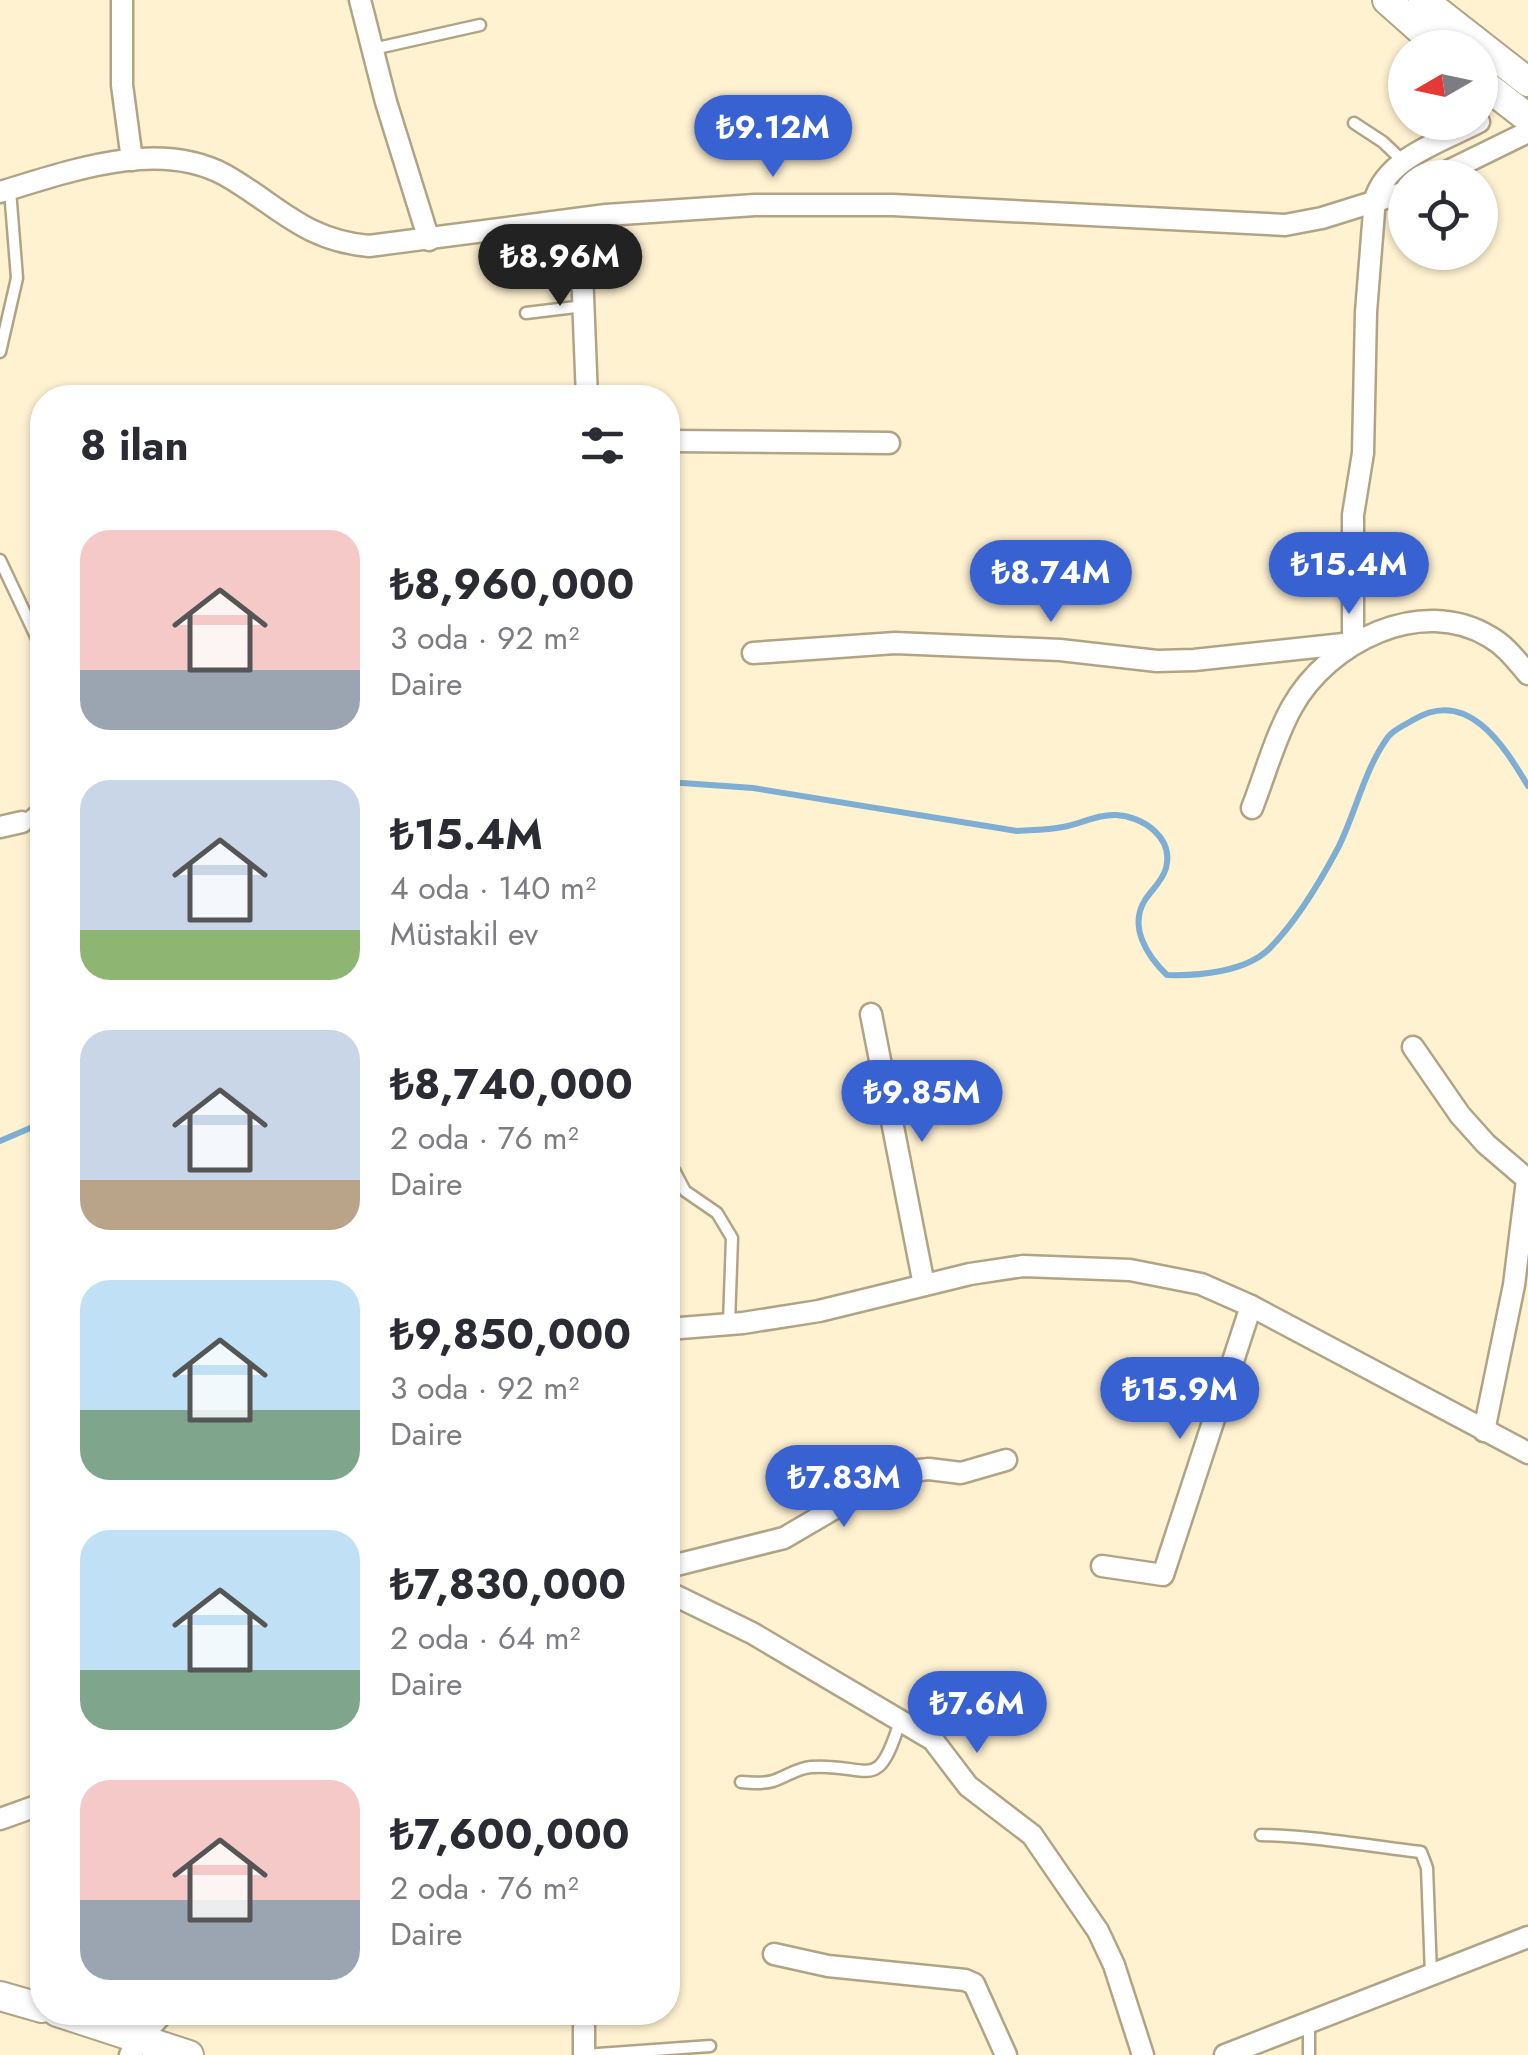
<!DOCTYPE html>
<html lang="tr">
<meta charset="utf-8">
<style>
body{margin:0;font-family:Jost,sans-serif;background:#f7f7f7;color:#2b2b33;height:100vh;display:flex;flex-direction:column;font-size:38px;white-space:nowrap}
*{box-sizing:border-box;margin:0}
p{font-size:32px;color:#7c7c81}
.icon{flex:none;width:55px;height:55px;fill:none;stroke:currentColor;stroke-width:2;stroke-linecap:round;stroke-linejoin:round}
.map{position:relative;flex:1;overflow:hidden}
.side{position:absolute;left:30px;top:385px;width:650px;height:1640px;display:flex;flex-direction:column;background:#fff;border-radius:40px;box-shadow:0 2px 8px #0004}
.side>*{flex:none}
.needle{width:65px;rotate:261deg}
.buttons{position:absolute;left:1388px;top:30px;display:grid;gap:20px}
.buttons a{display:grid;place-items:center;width:110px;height:110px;border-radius:50%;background:#fff;box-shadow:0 2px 8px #0004;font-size:50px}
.price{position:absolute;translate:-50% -85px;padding:0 22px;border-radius:35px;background:#3861d1;color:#fff;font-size:32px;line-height:65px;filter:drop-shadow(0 2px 5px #0008)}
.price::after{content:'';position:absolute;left:50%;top:60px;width:30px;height:22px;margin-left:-15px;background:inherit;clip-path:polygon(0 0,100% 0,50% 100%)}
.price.selected{background:#222;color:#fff}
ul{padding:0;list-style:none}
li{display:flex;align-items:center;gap:30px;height:250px;padding:0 50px}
li span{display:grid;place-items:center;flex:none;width:280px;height:200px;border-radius:30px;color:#555}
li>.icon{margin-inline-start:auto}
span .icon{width:120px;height:120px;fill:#fffc;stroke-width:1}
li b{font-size:42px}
h2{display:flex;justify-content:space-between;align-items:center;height:120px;padding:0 50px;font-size:42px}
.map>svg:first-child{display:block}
</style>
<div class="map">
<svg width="1528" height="2055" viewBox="0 0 1528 2055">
<rect width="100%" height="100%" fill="#fff2d1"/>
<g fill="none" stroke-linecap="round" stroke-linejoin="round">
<!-- stream -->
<g stroke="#7eaed3" stroke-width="6">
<path d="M668,782L753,788L1017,831C1032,830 1048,830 1063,827C1080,824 1098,814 1116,815C1142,816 1174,837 1166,868C1162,882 1152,889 1145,900C1128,927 1148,957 1167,975C1199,976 1245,972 1269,949C1296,922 1320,882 1338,848C1356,812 1364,770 1388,737C1394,729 1405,725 1413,720C1467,687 1503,744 1528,786"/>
<polyline points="0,1141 42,1123"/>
</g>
<!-- lane casing -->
<g stroke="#b1a486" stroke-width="15">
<g id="lane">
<polyline points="373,49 480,25"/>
<polyline points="1354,123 1383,142 1403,161"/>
<polyline points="526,313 584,306"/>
<polyline points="0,352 17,278 10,190"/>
<polyline points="553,398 587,392"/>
<polyline points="0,560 42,649"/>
<polyline points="23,822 42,806"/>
<polyline points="668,1159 685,1191 717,1213 732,1238 729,1323"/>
<path d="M741,1782C752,1783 763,1784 773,1781C786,1777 797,1768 811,1767C870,1763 877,1796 900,1721"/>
<path d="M1261,1835C1315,1836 1368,1846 1421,1852L1427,1868L1431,1974"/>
<polyline points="1309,2023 1309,2055"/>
<polyline points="584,2055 710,2046"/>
</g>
</g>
<!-- street casing -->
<g stroke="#b1a486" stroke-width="25">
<g id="street">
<polyline points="122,0 122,85 132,160"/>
<polyline points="360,0 386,102 429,240"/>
<polyline points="1434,178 1528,132"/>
<path d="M0,192C68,172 157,138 225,175C278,205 303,240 369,246L606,215L755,205H893L1285,225L1322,218L1405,192"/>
<polyline points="580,219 587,398"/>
<polyline points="668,441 889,443"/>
<path d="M753,653L895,643L1060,650L1157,661L1194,660L1353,643V515L1363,453L1366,312L1375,199C1388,157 1443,141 1479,122"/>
<path d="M1252,808C1265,775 1275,737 1292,707C1328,642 1421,595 1490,637C1506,646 1516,660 1528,674"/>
<polyline points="0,827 22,822"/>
<polyline points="871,1014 924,1285"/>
<polyline points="1413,1047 1460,1115 1486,1144 1528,1180"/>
<polyline points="668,1329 743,1323 819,1311 970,1274 1023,1266 1130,1270 1201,1284 1251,1306 1528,1453"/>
<polyline points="1484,1431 1514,1285 1527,1180"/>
<polyline points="1102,1566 1163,1575 1251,1306"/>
<polyline points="668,1567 784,1538 876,1484 911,1471 929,1469 961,1473 1006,1460"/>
<polyline points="668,1592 752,1633 933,1740 968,1786 1032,1835 1098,1931 1114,1965 1143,2055"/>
<polyline points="0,1819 42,1804"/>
<polyline points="774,1954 828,1966 965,1980 974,1984 1006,2055"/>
<polyline points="130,2055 141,2037 164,2012"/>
<polyline points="584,2055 584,2012"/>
<polyline points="1225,2055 1528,1937"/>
</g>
</g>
<!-- secondary casing -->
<g stroke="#b1a486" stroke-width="32">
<g id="secondary">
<polyline points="1387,0 1441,48"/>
<polyline points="1423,0 1528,82"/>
<polyline points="1480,81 1528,118"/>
<polyline points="0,1996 42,2008"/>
<polyline points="57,2012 189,2055"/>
</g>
</g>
<!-- lane -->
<use href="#lane" stroke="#fff" stroke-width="10"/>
<!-- street -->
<use href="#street" stroke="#fff" stroke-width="20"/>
<!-- secondary -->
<use href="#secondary" stroke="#fff" stroke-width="28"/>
</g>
</svg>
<div class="buttons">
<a><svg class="needle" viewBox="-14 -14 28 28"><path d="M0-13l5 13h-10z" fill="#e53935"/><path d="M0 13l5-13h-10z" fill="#7c7c81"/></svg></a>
<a><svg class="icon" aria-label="locate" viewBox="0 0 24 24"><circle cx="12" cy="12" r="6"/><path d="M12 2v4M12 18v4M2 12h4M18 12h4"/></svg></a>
</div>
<b class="price" style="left:773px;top:180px">₺9.12M</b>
<b class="price selected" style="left:560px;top:309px">₺8.96M</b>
<b class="price" style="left:1349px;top:617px">₺15.4M</b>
<b class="price" style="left:1051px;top:625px">₺8.74M</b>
<b class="price" style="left:922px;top:1145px">₺9.85M</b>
<b class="price" style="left:1180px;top:1442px">₺15.9M</b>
<b class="price" style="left:844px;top:1530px">₺7.83M</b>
<b class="price" style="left:977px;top:1756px">₺7.6M</b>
<section class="side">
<h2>8 ilan<svg class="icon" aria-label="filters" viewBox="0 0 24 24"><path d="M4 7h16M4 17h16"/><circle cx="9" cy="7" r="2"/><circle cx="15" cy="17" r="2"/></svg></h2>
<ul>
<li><span style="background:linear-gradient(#f6c9c9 70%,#9aa5b1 0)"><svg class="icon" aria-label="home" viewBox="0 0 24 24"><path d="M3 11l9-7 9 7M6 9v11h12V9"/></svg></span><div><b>₺8,960,000</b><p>3 oda · 92 m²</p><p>Daire</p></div></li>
<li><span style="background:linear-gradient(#c9d6e8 75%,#8fb573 0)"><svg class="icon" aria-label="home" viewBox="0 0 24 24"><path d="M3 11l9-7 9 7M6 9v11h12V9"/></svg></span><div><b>₺15.4M</b><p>4 oda · 140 m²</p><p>Müstakil ev</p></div></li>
<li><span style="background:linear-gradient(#c9d6e8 75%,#b9a48a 0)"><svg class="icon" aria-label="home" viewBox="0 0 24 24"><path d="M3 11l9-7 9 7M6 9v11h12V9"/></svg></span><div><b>₺8,740,000</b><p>2 oda · 76 m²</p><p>Daire</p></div></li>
<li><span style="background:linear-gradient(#bfe0f5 65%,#7fa58c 0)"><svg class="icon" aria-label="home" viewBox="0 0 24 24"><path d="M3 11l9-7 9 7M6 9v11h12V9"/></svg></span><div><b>₺9,850,000</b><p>3 oda · 92 m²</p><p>Daire</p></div></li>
<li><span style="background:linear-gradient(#bfe0f5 70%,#7fa58c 0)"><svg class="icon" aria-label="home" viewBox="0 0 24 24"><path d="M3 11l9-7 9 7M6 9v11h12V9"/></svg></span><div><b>₺7,830,000</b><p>2 oda · 64 m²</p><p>Daire</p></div></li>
<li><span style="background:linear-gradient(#f6c9c9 60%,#9aa5b1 0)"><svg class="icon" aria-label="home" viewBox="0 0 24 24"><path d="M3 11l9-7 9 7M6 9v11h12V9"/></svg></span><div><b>₺7,600,000</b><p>2 oda · 76 m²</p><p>Daire</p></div></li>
</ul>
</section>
</div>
